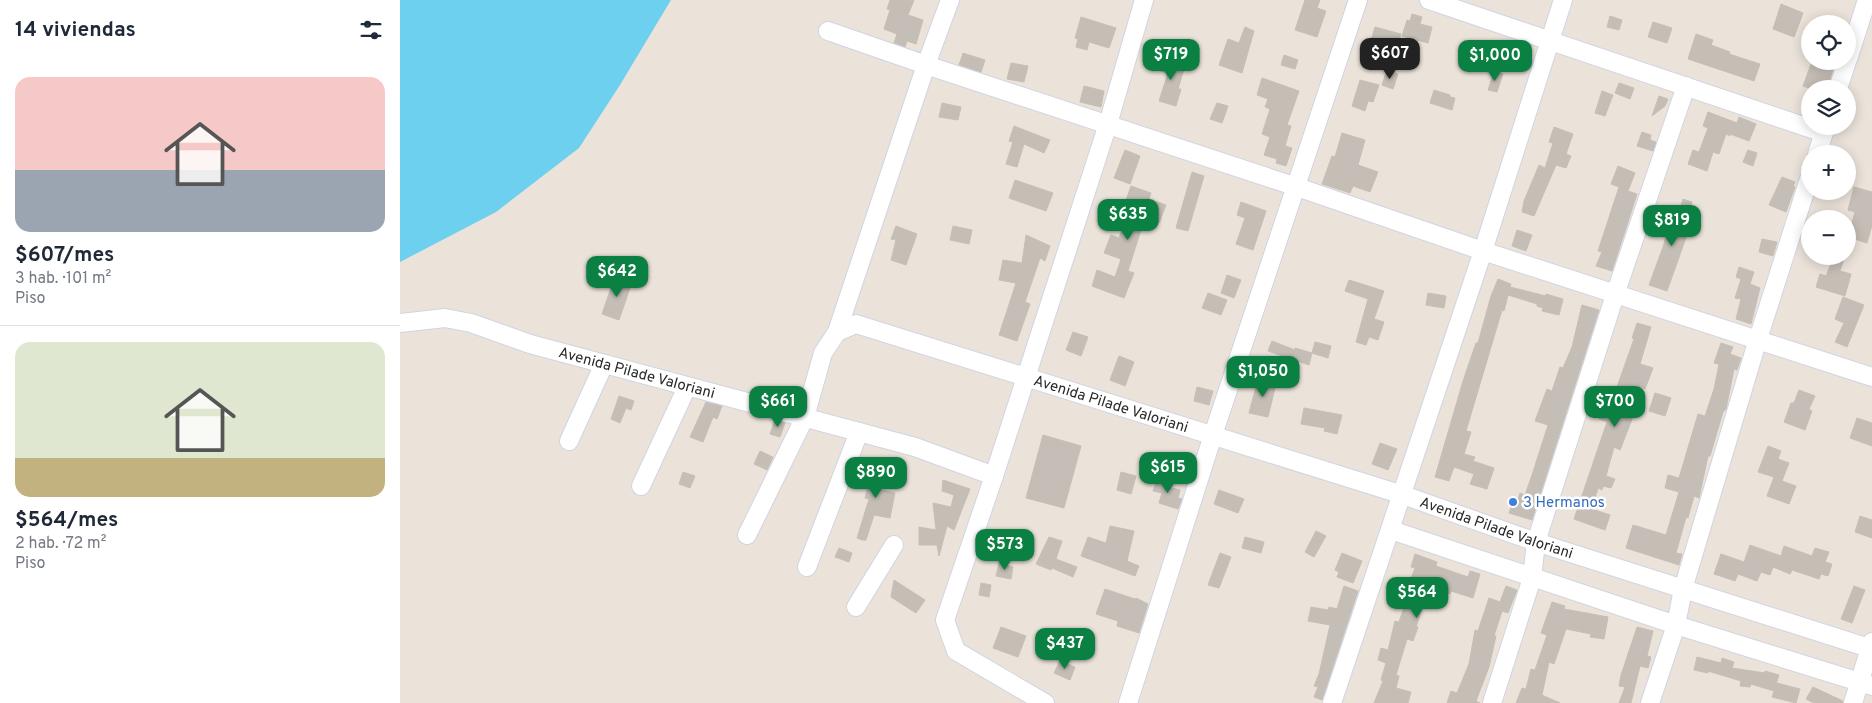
<!DOCTYPE html>
<html lang="es">
<meta charset="utf-8">
<style>
body{margin:0;font-family:Overpass,sans-serif;background:#f2f2f3;color:#1f2937;height:100vh;display:flex;flex-direction:column;font-size:19px;white-space:nowrap}
*{box-sizing:border-box;margin:0}
p{font-size:16px;color:#747a83}
.icon{flex:none;width:28px;height:28px;fill:none;stroke:currentColor;stroke-width:2;stroke-linecap:round;stroke-linejoin:round}
.map{position:relative;flex:1;overflow:hidden}
.side{display:flex;flex-direction:column;background:#fff;width:400px}
.side>*{flex:none}
.tools{position:absolute;left:1401px;top:15px;display:grid;gap:10px}
.tools a{display:grid;place-items:center;width:55px;height:55px;border-radius:50%;background:#fff;box-shadow:0 2px 12px #0003;font-size:25px}
.price{position:absolute;translate:-50% -42px;padding:0 11px;border-radius:10px;background:#0b8043;color:#fff;font-size:16px;line-height:32px;filter:drop-shadow(0 1px 2px #0008)}
.price::after{content:'';position:absolute;left:50%;top:30px;width:15px;height:11px;margin-left:-8px;background:inherit;clip-path:polygon(0 0,100% 0,50% 100%)}
.price.active{background:#222;color:#fff}
ul{padding:0;list-style:none}
li{display:grid;align-content:center;gap:10px;height:265px;padding:0 15px}
li+li{border-top:1px solid #e0e1e3}
li span{display:grid;place-items:center;height:155px;border-radius:15px;color:#555}
li>.icon{margin-inline-start:auto}
span .icon{width:90px;height:90px;fill:#fffc;stroke-width:1}
li b{font-size:21px}
h2{display:flex;justify-content:space-between;align-items:center;height:60px;padding:0 15px;font-size:21px}
main{display:flex;flex:1;min-height:0}
.map>svg:first-child{display:block}
</style>
<main>
<section class="side">
<h2>14 viviendas<svg class="icon" aria-label="filters" viewBox="0 0 24 24"><path d="M4 7h16M4 17h16"/><circle cx="9" cy="7" r="2"/><circle cx="15" cy="17" r="2"/></svg></h2>
<ul>
<li><span style="background:linear-gradient(#f6c9c9 60%,#9aa5b1 0)"><svg class="icon" aria-label="home" viewBox="0 0 24 24"><path d="M3 11l9-7 9 7M6 9v11h12V9"/></svg></span><div><b>$607/mes</b><p>3 hab. · 101 m²</p><p>Piso</p></div></li>
<li><span style="background:linear-gradient(#dfe7d0 75%,#c2b280 0)"><svg class="icon" aria-label="home" viewBox="0 0 24 24"><path d="M3 11l9-7 9 7M6 9v11h12V9"/></svg></span><div><b>$564/mes</b><p>2 hab. · 72 m²</p><p>Piso</p></div></li>
</ul>
</section>
<div class="map">
<svg width="1472" height="703" viewBox="0 0 1472 703">
<rect width="100%" height="100%" fill="#ebe3da"/>
<!-- water -->
<polygon fill="#6cd0ee" points="0,0 271,0 220,85 179,148 96,212 0,262"/>
<!-- building -->
<g fill="#c4beb6" stroke="#c6bfb4">
<polygon points="490,0 514,0 508,15 523,20 516,44 507,41 505,47 494,43 497,34 484,29 490,10 487,9"/>
<polygon points="905,0 920,0 917,8 926,11 917,37 895,30"/>
<polygon points="1381,4 1403,13 1394,37 1373,29"/>
<polygon points="1012,14 1022,17 1020,24 1032,27 1028,43 1002,36 1007,20 1010,21"/>
<polygon points="1210,16 1222,20 1219,30 1207,27"/>
<polygon points="681,17 716,28 709,48 689,42 687,50 676,47 678,39 675,38"/>
<polygon points="1253,22 1272,28 1267,43 1248,37"/>
<polygon points="845,27 854,31 842,73 819,65 828,39 839,43"/>
<polygon points="975,27 1001,34 994,58 968,51"/>
<polygon points="1296,34 1313,40 1311,45 1330,52 1329,54 1360,64 1354,81 1288,59"/>
<polygon points="563,53 585,60 581,72 559,65"/>
<polygon points="884,55 898,60 895,69 881,65"/>
<polygon points="762,57 781,63 780,67 784,69 778,89 781,89 776,106 759,101 768,73 758,70"/>
<polygon points="1417,61 1430,61 1435,63 1427,89 1412,89 1403,86 1411,64 1415,66"/>
<polygon points="611,63 628,66 624,82 607,79"/>
<polygon points="987,70 998,74 993,89 982,85"/>
<polygon points="1094,72 1103,74 1097,92 1088,90"/>
<polygon points="862,78 899,91 887,125 891,126 885,146 892,148 886,166 876,163 877,159 864,155 870,137 862,134 870,109 865,107 868,99 857,95"/>
<polygon points="960,80 979,85 973,102 968,101 965,111 952,106"/>
<polygon points="1219,83 1234,88 1230,99 1215,93"/>
<polygon points="684,86 704,91 701,107 680,102"/>
<polygon points="1034,90 1050,95 1050,97 1055,98 1052,110 1030,103"/>
<polygon points="1202,91 1213,95 1205,116 1195,113"/>
<polygon points="1259,96 1268,99 1265,106 1252,116"/>
<polygon points="542,103 561,107 558,120 539,117"/>
<polygon points="817,103 828,106 822,123 810,119"/>
<polygon points="1308,112 1337,123 1339,117 1356,124 1349,141 1330,134 1330,136 1326,134 1319,154 1313,152 1307,171 1288,164 1293,150 1299,152 1308,128 1303,126"/>
<polygon points="614,126 650,140 644,153 624,144 617,167 606,164 613,142 609,141"/>
<polygon points="1154,127 1173,134 1166,154 1171,156 1166,168 1156,165 1134,216 1122,212 1124,201 1139,165 1145,168 1153,143 1149,142"/>
<polygon points="1242,132 1251,135 1250,140 1256,142 1253,151 1237,146"/>
<polygon points="942,133 965,140 958,165 978,172 970,192 953,186 950,193 922,184 932,156 935,157"/>
<polygon points="725,150 740,156 730,184 714,178"/>
<polygon points="1348,150 1357,153 1353,166 1343,162"/>
<polygon points="1218,166 1235,173 1228,191 1237,194 1212,271 1196,266 1202,252 1198,251 1219,187 1211,184"/>
<polygon points="792,172 804,176 788,231 776,228"/>
<polygon points="1382,177 1395,182 1393,186 1395,187 1386,212 1369,205"/>
<polygon points="615,180 653,193 646,211 609,198"/>
<polygon points="731,186 751,193 749,199 766,205 759,223 745,217 728,271 734,273 724,298 692,286 697,270 715,277 721,259 704,253 711,235 719,238 729,211 723,209"/>
<polygon points="1454,187 1472,192 1472,225 1467,243 1448,237 1455,212 1448,210"/>
<polygon points="1283,199 1292,202 1287,217 1293,218 1267,291 1249,285 1263,247 1273,213 1278,214"/>
<polygon points="841,202 866,211 853,250 836,244 845,218 837,215"/>
<polygon points="496,226 517,234 506,265 491,260 496,240 491,239"/>
<polygon points="553,226 572,230 569,244 550,240"/>
<polygon points="1117,230 1132,235 1126,251 1112,246"/>
<polygon points="626,235 650,246 645,261 640,258 625,302 630,304 617,341 599,335 616,283 599,280 603,260 622,263"/>
<polygon points="1362,239 1377,242 1373,256 1359,252"/>
<polygon points="1434,256 1445,256 1440,271 1451,274 1445,296 1416,287 1420,274 1426,276"/>
<polygon points="1339,267 1354,272 1350,284 1360,288 1351,324 1336,319 1341,299 1335,298 1341,279 1336,277"/>
<polygon points="827,275 841,280 834,298 821,293"/>
<polygon points="215,276 232,282 219,320 202,314"/>
<polygon points="1098,279 1111,284 1110,287 1146,296 1146,294 1163,299 1159,315 1142,311 1143,308 1137,306 1137,304 1108,295 1104,311 1102,310 1066,431 1071,432 1064,454 1075,457 1073,461 1094,468 1087,489 1070,484 1074,474 1054,467 1049,481 1035,477 1063,381 1076,343 1078,343 1091,296"/>
<polygon points="949,280 984,291 974,319 984,322 978,340 969,337 966,345 956,342 968,299 945,291"/>
<polygon points="808,293 827,300 821,315 802,308"/>
<polygon points="1028,293 1046,296 1044,308 1026,305"/>
<polygon points="1443,297 1464,305 1447,347 1435,342 1444,323 1435,319"/>
<polygon points="1182,305 1199,310 1132,520 1109,513 1114,498 1118,500 1120,493 1125,495 1132,475 1148,425 1135,421 1147,389 1152,391 1160,367 1163,368 1172,347"/>
<polygon points="1237,323 1251,327 1240,364 1253,368 1245,389 1235,385 1228,406 1236,409 1220,450 1214,447 1206,476 1215,479 1211,488 1203,486 1202,490 1198,488 1192,509 1210,515 1205,530 1174,519 1207,422 1199,419 1204,406 1207,408 1214,386 1217,387 1234,339 1232,338"/>
<polygon points="673,332 688,337 681,356 666,350"/>
<polygon points="872,341 895,350 895,348 912,353 909,365 868,351"/>
<polygon points="915,342 931,346 928,358 912,353"/>
<polygon points="1321,343 1333,347 1330,354 1341,358 1337,370 1334,369 1326,409 1323,412 1310,456 1308,456 1299,498 1294,496 1288,518 1286,517 1276,553 1282,554 1279,565 1226,548 1233,525 1266,535 1279,492 1265,488 1268,475 1279,478 1298,414 1305,416 1314,389 1319,364 1314,363"/>
<polygon points="719,356 734,362 725,386 710,380"/>
<polygon points="858,379 876,384 868,417 849,413"/>
<polygon points="797,387 813,391 809,405 794,401"/>
<polygon points="1399,390 1415,396 1409,409 1412,411 1405,430 1384,422 1391,403 1394,403"/>
<polygon points="1255,393 1271,398 1265,416 1249,411"/>
<polygon points="219,396 234,401 231,410 226,408 220,423 211,419"/>
<polygon points="306,402 322,406 317,419 313,417 303,442 290,437"/>
<polygon points="904,408 942,415 937,434 924,431 925,428 901,424"/>
<polygon points="1457,418 1472,423 1472,446 1450,438"/>
<polygon points="375,420 385,423 380,437 370,434"/>
<polygon points="643,435 681,446 664,508 626,498"/>
<polygon points="980,443 997,449 988,470 972,464"/>
<polygon points="1368,446 1381,451 1378,459 1389,463 1382,481 1396,486 1389,504 1367,496 1374,477 1358,472"/>
<polygon points="360,451 373,457 367,470 354,464"/>
<polygon points="474,458 486,461 478,489 495,493 490,518 474,515 466,540 462,540 457,538 469,499 465,498 470,478 468,478"/>
<polygon points="283,472 295,476 290,488 279,484"/>
<polygon points="721,472 736,476 731,494 717,490"/>
<polygon points="758,477 767,479 765,486 780,490 778,498 782,499 778,509 759,503 762,493 753,491"/>
<polygon points="543,480 570,489 554,530 547,526 539,556 537,545 519,545 519,527 536,530 533,503 551,507 554,495 542,491"/>
<polygon points="819,490 844,499 838,513 814,504"/>
<polygon points="1460,516 1472,520 1472,538 1455,532"/>
<polygon points="710,526 734,531 727,561 739,566 735,576 681,556 688,537 706,543"/>
<polygon points="916,531 926,536 914,557 905,552"/>
<polygon points="649,537 662,541 656,559 677,567 673,577 652,568 651,570 636,564"/>
<polygon points="845,537 864,542 861,553 842,548"/>
<polygon points="1350,545 1381,556 1384,546 1412,556 1415,548 1429,552 1425,562 1432,564 1428,576 1421,574 1419,579 1392,570 1390,574 1373,567 1370,575 1361,572 1357,581 1338,574 1335,581 1314,574 1321,554 1344,562"/>
<polygon points="439,548 452,553 449,562 435,557"/>
<polygon points="820,553 831,557 819,588 808,585"/>
<polygon points="942,553 962,561 953,583 937,577 939,572 935,570"/>
<polygon points="1015,554 1037,562 1036,566 1068,577 1070,571 1080,574 1073,598 1051,591 1050,594 1031,587 1025,602 1024,602 1016,627 1018,627 1013,641 1007,639 996,675 999,676 996,688 1011,692 1008,703 974,703 983,681 981,680 986,663 978,660 981,648 988,650 995,621 999,622 1008,596 1005,594 1015,568 1011,567"/>
<polygon points="599,563 613,567 611,579 596,576"/>
<polygon points="494,580 525,600 516,613 491,597"/>
<polygon points="581,583 591,585 589,597 579,595"/>
<polygon points="944,586 958,591 922,700 914,697 918,687 914,686 919,674 930,625 908,621 911,607 928,610 929,607 937,609"/>
<polygon points="1106,586 1117,590 1108,613 1102,611 1094,636 1096,636 1089,667 1076,701 1080,703 1047,703 1051,691 1057,693 1069,664 1075,630 1078,631 1089,598 1100,602"/>
<polygon points="1454,586 1465,590 1452,623 1441,619"/>
<polygon points="705,589 735,599 736,598 748,604 739,633 717,626 718,621 696,614"/>
<polygon points="1152,602 1165,606 1164,609 1208,617 1204,639 1190,637 1191,634 1166,629 1154,664 1149,662 1142,695 1160,703 1116,703 1122,688 1126,689 1131,669 1135,670 1147,635 1141,633"/>
<polygon points="601,627 626,636 618,657 593,648"/>
<polygon points="1237,627 1253,631 1247,656 1251,657 1248,668 1240,666 1231,703 1219,703 1225,687 1219,686 1221,675"/>
<polygon points="1297,657 1321,663 1322,658 1334,662 1332,668 1365,673 1365,671 1379,675 1374,691 1351,684 1350,687 1340,686 1341,681 1308,671 1308,673 1294,670"/>
<polygon points="660,661 675,667 670,680 654,673"/>
<polygon points="1377,683 1400,689 1396,703 1372,697"/>
<polygon points="1413,687 1443,701 1443,703 1414,703 1406,699"/>
</g>
<g fill="none" stroke-linecap="round" stroke-linejoin="round">
<!-- minor casing -->
<g stroke="#d0d4e2" stroke-width="20">
<g id="minor">
<polyline points="1029,0 1424,133"/>
<polyline points="428,31 526,65 897,187 1083,251 1472,377"/>
<polyline points="1448,59 1467,0"/>
<polyline points="1438,89 1447,61"/>
<polyline points="1417,154 1426,126"/>
<path id="s1" d="M0,323L45,318L71,323L130,344L515,447L594,476"/>
<polyline points="437,332 526,65 550,0"/>
<polyline points="169,441 204,364"/>
<polyline points="241,486 287,387"/>
<polyline points="991,530 1276,625 1472,686"/>
<path id="s2" d="M347,535L405,417L423,353L437,332L456,324L1003,495L1136,542L1472,649"/>
<polyline points="407,567 459,432"/>
<polyline points="456,607 494,545"/>
<polyline points="645,703 556,651 545,620 594,476 708,124 744,0"/>
<polyline points="728,703 813,435 958,0"/>
<polyline points="932,703 1083,251 1163,0"/>
<polyline points="1092,703 1132,578 1136,542 1215,295 1286,86"/>
<polyline points="1250,703 1276,625 1283,589 1358,339 1410,176"/>
<polyline points="1453,703 1472,642"/>
</g>
</g>
<!-- minor -->
<use href="#minor" stroke="#fff" stroke-width="18"/>
</g>
<!-- markers -->
<circle fill="#3f7fe0" stroke="#fff" stroke-width="2" cx="1113" cy="502" r="5"/>
<g text-anchor="middle" stroke-width="5" stroke-linejoin="round" paint-order="stroke">
<!-- street labels -->
<g font-size="15" fill="#292929" stroke="#fff">
<text dy="5" stroke="none"><textPath href="#s1" startOffset="245">Avenida Pilade Valoriani</textPath></text>
<text dy="5" stroke="none"><textPath href="#s2" startOffset="511">Avenida Pilade Valoriani</textPath></text>
<text dy="5" stroke="none"><textPath href="#s2" startOffset="916">Avenida Pilade Valoriani</textPath></text>
</g>
<!-- shop labels -->
<g font-size="15" fill="#366cbe" stroke="#fff" text-anchor="start">
<text x="1123" y="507">3 Hermanos</text>
</g>
</g>
</svg>
<div class="tools">
<a><svg class="icon" aria-label="locate" viewBox="0 0 24 24"><circle cx="12" cy="12" r="6"/><path d="M12 2v4M12 18v4M2 12h4M18 12h4"/></svg></a>
<a><svg class="icon" aria-label="layers" viewBox="0 0 24 24"><path d="M12 4l9 5-9 5-9-5zM3 14l9 5 9-5"/></svg></a>
<a>+</a>
<a>−</a>
</div>
<b class="price active" style="left:990px;top:80px">$607</b>
<b class="price" style="left:771px;top:81px">$719</b>
<b class="price" style="left:1095px;top:82px">$1,000</b>
<b class="price" style="left:728px;top:241px">$635</b>
<b class="price" style="left:1272px;top:247px">$819</b>
<b class="price" style="left:217px;top:298px">$642</b>
<b class="price" style="left:863px;top:398px">$1,050</b>
<b class="price" style="left:378px;top:428px">$661</b>
<b class="price" style="left:1215px;top:428px">$700</b>
<b class="price" style="left:768px;top:494px">$615</b>
<b class="price" style="left:476px;top:499px">$890</b>
<b class="price" style="left:605px;top:571px">$573</b>
<b class="price" style="left:1017px;top:619px">$564</b>
<b class="price" style="left:665px;top:670px">$437</b>
</div>
</main>
